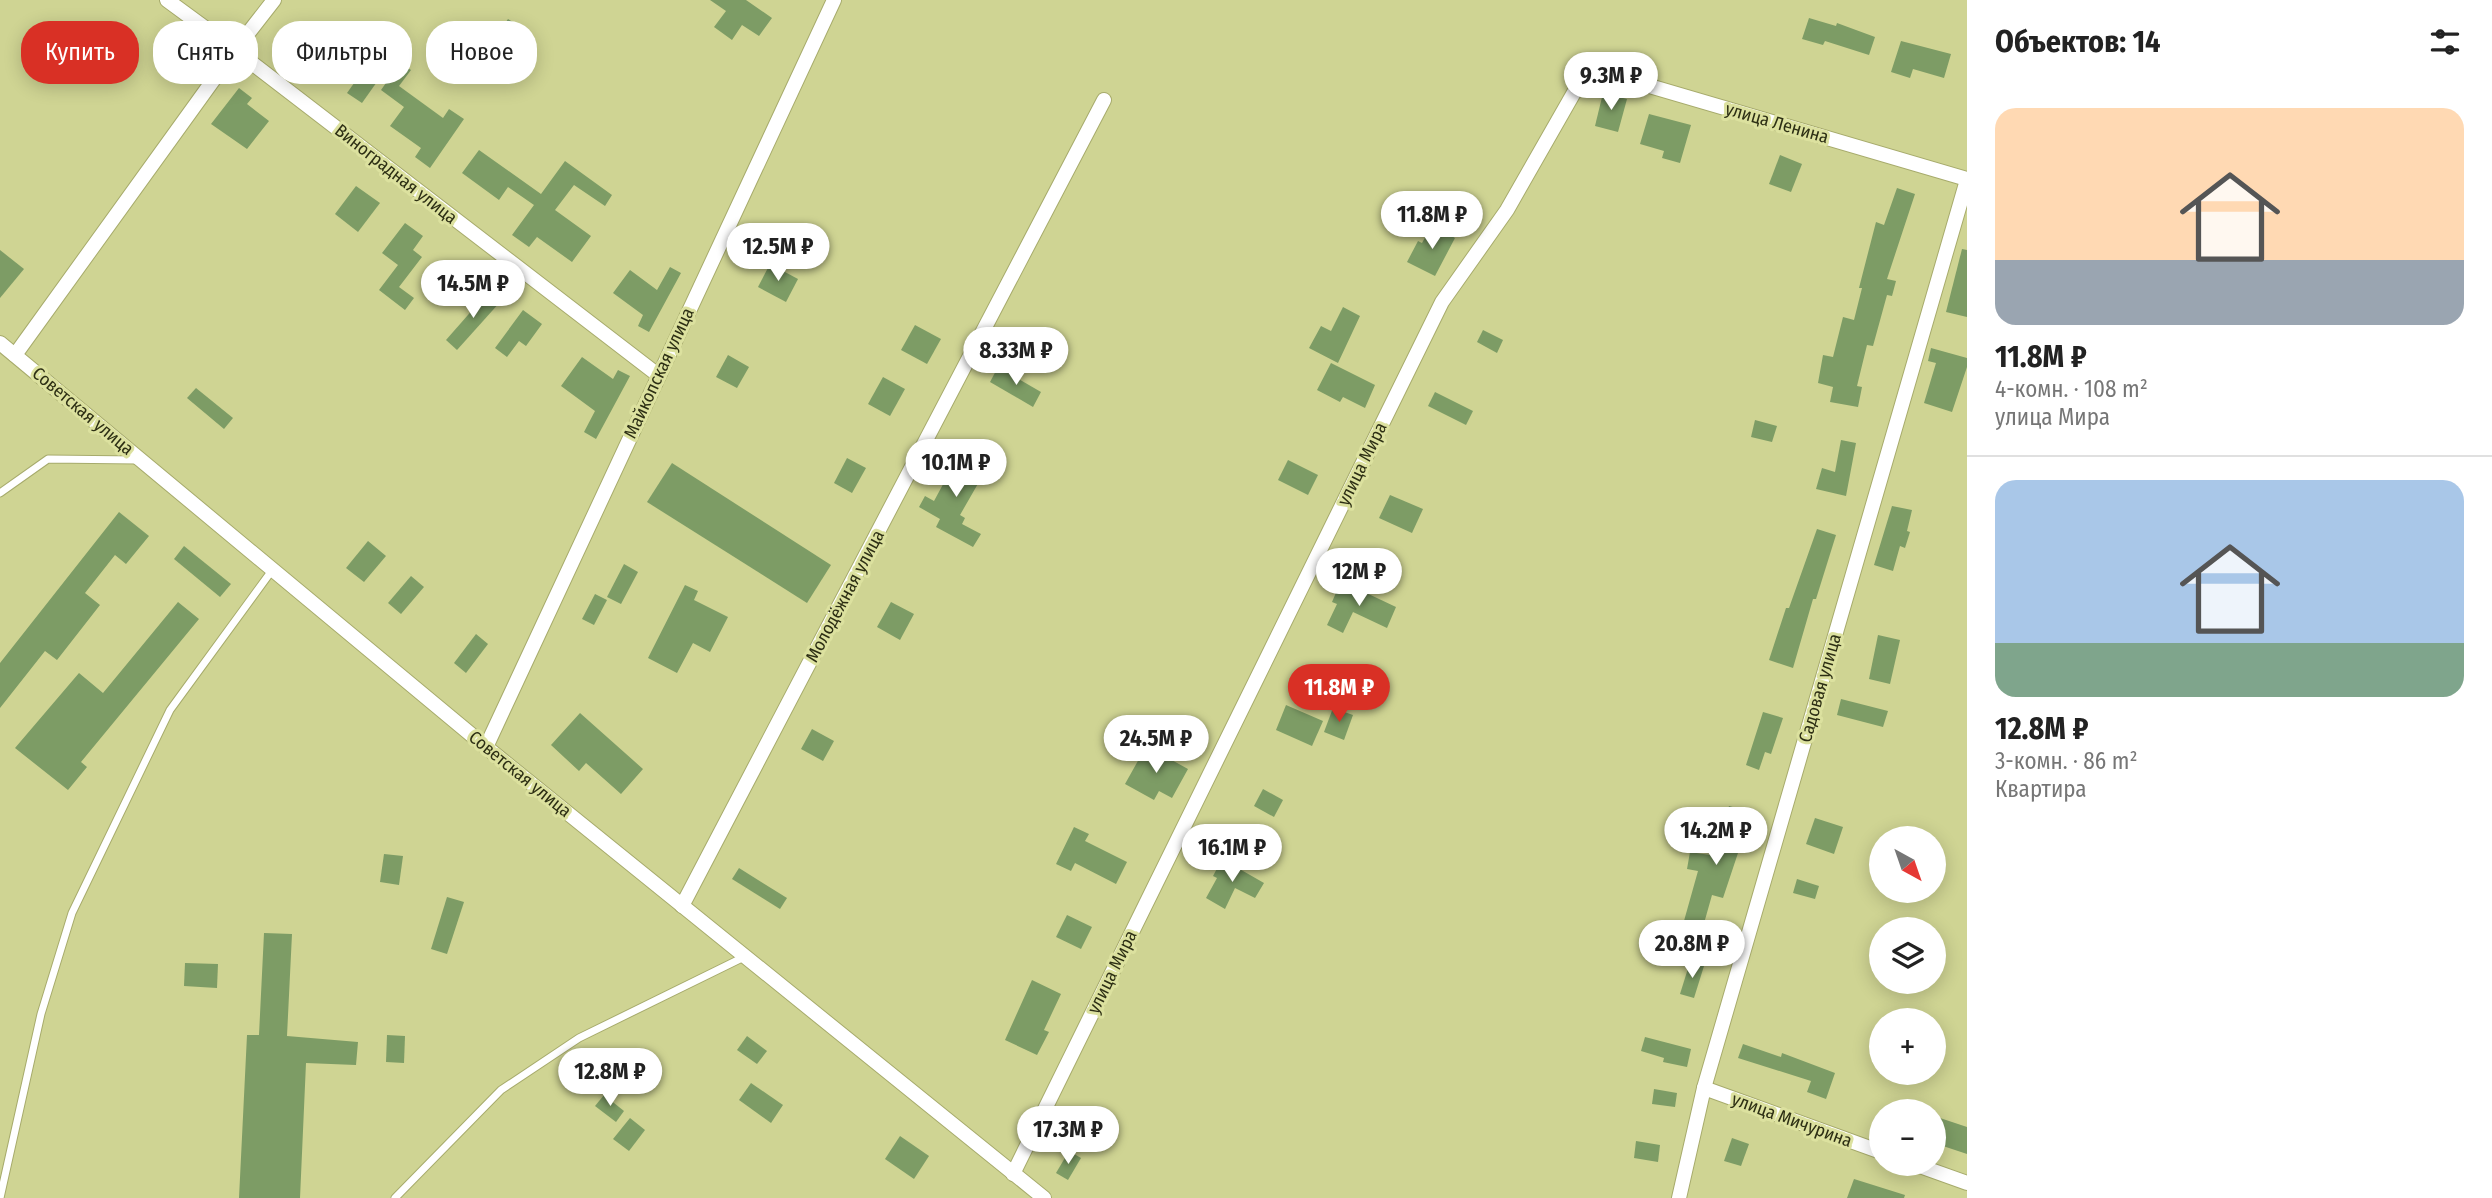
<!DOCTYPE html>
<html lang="ru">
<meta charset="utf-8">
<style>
body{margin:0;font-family:"Fira Sans Condensed",sans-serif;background:#f6f6f6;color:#222;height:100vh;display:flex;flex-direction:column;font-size:26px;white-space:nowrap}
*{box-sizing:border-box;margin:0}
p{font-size:23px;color:#767676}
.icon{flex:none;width:38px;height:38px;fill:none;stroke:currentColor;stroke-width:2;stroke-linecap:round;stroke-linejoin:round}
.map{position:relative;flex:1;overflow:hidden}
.drawer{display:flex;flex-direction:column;background:#fff;width:525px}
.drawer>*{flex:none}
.guide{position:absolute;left:21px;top:21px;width:665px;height:63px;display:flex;gap:14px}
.needle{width:46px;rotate:140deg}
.tools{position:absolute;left:1869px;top:826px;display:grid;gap:14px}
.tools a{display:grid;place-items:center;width:77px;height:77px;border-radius:50%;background:#fff;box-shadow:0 4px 18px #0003;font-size:35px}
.price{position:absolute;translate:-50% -60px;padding:0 16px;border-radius:24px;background:#fff;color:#222;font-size:23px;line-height:46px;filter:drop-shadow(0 2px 4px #0008)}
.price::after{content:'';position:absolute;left:50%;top:42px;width:21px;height:16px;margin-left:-10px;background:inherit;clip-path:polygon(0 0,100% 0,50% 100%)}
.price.selected{background:#d93025;color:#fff}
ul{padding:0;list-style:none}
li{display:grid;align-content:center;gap:14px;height:371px;padding:0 28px}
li+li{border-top:2px solid #e0e0e0}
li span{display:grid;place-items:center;height:217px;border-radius:21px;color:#555}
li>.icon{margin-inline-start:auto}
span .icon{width:126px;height:126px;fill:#fffc;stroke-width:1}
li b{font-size:30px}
h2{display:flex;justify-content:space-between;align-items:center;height:84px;padding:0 28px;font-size:30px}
.chip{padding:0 24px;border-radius:28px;background:#fff;box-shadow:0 4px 18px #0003;font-size:24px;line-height:63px}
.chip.selected{background:#d93025;color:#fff}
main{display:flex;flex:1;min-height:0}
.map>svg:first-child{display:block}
</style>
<main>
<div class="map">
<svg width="1967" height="1198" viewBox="0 0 1967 1198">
<rect width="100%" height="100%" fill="#cfd493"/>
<!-- building -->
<g fill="#7d9c65">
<polygon points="710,0 746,0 772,18 759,36 742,25 732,40 714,27 726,11"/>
<polygon points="1809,18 1836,26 1837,23 1875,37 1869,55 1825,41 1823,45 1802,39"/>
<polygon points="508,19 519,26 501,53 490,45"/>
<polygon points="1901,41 1951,54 1944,78 1913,69 1910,78 1891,72"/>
<polygon points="400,63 411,70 399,86 443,118 449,109 464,119 430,168 415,157 421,148 390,126 404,107 381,90"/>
<polygon points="364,69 379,79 362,103 347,93"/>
<polygon points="239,88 252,98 247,104 269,121 247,149 211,124"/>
<polygon points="1603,93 1627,99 1618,132 1595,126"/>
<polygon points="1649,114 1691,125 1680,163 1662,158 1664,151 1640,144"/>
<polygon points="479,150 541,194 565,161 612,195 605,206 574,185 555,210 591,236 572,262 537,237 529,247 512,235 534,205 508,187 499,200 462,173"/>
<polygon points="1780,155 1802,164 1791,192 1769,184"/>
<polygon points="356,186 380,203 358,232 335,214"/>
<polygon points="1897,188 1915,194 1887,279 1896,281 1892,296 1887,295 1873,346 1867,345 1857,386 1862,387 1858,407 1830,402 1833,387 1818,383 1823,355 1833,357 1843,317 1854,320 1862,288 1859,288 1876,222 1884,225"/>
<polygon points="405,223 423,236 413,250 422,257 399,287 414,298 405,310 379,290 398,265 382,253"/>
<polygon points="1432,225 1455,238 1435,276 1407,262 1418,241 1422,243"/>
<polygon points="1962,249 1967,250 1967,317 1946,312"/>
<polygon points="0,250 24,269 0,298"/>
<polygon points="770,264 798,279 786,302 758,287"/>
<polygon points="670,267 681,273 649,332 638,326 643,315 613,293 630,270 657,290"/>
<polygon points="489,291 501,301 457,350 446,340"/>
<polygon points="1343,307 1360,316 1338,363 1309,348 1321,326 1331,331"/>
<polygon points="523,310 542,324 526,346 519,341 507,357 495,348"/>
<polygon points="915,325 941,339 927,364 901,350"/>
<polygon points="1483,330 1503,340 1497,353 1477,342"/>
<polygon points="1931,348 1967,358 1967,367 1952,412 1924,403 1936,363 1928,361"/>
<polygon points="728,355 749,367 737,388 716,377"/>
<polygon points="582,357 613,379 618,370 630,376 596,439 584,432 595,411 561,386"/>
<polygon points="1331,363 1375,385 1365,408 1343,397 1340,402 1317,390"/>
<polygon points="998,367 1041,392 1033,407 990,382"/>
<polygon points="883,377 905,389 890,416 868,404"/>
<polygon points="196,388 233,418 224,429 187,398"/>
<polygon points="1435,392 1473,411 1466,425 1428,406"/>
<polygon points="1755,420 1777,426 1772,442 1751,437"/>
<polygon points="1841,440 1856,443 1846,496 1816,489 1822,468 1835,472"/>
<polygon points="960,453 987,468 960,515 965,518 962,524 981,534 973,547 936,527 940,519 919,507 925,496 934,501"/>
<polygon points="847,458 866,468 852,493 834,483"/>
<polygon points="1288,460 1318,475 1308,495 1278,480"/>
<polygon points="672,463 831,565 807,603 647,502"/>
<polygon points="1390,495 1423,509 1412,533 1379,518"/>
<polygon points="1892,506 1912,510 1907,531 1910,532 1905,548 1900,546 1893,571 1874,565"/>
<polygon points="119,512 149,536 126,564 115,555 85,593 100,605 57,660 45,651 0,708 0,663"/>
<polygon points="1817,529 1836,535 1816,599 1813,599 1793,668 1769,660 1786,608 1789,608"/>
<polygon points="368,541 386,556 364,582 346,568"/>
<polygon points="184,546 231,584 220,597 174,559"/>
<polygon points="624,564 638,572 621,604 607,597"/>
<polygon points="411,576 424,587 401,614 388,603"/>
<polygon points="1341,581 1396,607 1387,628 1353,612 1343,633 1327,625 1337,604 1332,602"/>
<polygon points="685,585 698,591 694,600 728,617 710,652 693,643 677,673 648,658"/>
<polygon points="595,594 607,600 594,625 582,619"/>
<polygon points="178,602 199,619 81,762 87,767 68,790 15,748 79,673 103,693"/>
<polygon points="891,602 914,614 900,640 877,627"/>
<polygon points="476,634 488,644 466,673 454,663"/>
<polygon points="1878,635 1900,640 1890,684 1869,679"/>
<polygon points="1841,699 1888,711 1883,727 1837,715"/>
<polygon points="1286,705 1323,721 1312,746 1276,730"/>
<polygon points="1333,708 1353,715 1344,740 1324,732"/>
<polygon points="1763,712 1783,718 1771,754 1765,752 1759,770 1746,765"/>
<polygon points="580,713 643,769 621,794 586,763 579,771 551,745"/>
<polygon points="812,729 834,741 823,761 801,749"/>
<polygon points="1150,748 1188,769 1172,798 1159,791 1154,800 1125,784 1139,759 1143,761"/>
<polygon points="1263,789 1283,800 1274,817 1254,806"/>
<polygon points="1729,806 1754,813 1742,851 1739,850 1723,898 1712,895 1701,934 1682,928 1698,871 1687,869 1690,852 1710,855 1717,831 1721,832"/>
<polygon points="1815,818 1843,827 1834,854 1806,844"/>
<polygon points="1074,827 1089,834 1085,841 1127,862 1116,884 1075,863 1071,871 1056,864"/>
<polygon points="384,854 403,856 399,885 380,882"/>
<polygon points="1222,859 1264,883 1255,898 1235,888 1225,909 1206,898 1217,878 1213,876"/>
<polygon points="739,868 787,898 780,909 732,879"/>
<polygon points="1797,879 1819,886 1815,899 1793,893"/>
<polygon points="447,897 464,902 447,954 431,949"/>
<polygon points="1067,915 1092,927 1081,949 1056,937"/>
<polygon points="264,933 292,934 287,1036 358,1042 356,1065 306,1063 300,1198 239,1198 247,1035 259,1035"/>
<polygon points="1690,962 1704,966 1694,998 1680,994"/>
<polygon points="185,963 218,964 217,988 184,986"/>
<polygon points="1032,980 1061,994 1044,1030 1049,1032 1037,1055 1005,1040"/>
<polygon points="387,1035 405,1036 404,1063 386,1062"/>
<polygon points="747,1036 767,1051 757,1064 737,1050"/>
<polygon points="1645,1037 1691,1049 1687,1067 1663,1062 1664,1058 1641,1051"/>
<polygon points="1743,1044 1781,1057 1782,1053 1835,1073 1826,1099 1807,1092 1811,1081 1738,1058"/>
<polygon points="751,1083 783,1105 771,1123 739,1100"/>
<polygon points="1654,1089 1677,1093 1675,1107 1652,1104"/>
<polygon points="604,1095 624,1111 616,1122 595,1106"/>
<polygon points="1934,1116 1967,1127 1967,1154 1934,1143"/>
<polygon points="630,1118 645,1130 629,1151 613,1139"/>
<polygon points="900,1136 929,1156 914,1179 885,1159"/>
<polygon points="1732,1138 1749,1144 1741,1166 1724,1161"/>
<polygon points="1636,1141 1660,1145 1658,1162 1634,1158"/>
<polygon points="1069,1151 1081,1158 1068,1180 1056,1173"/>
<polygon points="1854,1179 1905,1195 1904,1198 1847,1198"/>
</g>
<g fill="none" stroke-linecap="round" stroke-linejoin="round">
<!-- lane casing -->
<g stroke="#a7ab6c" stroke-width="9">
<g id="lane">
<polyline points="0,493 48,459 138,460"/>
<polyline points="0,1198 41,1014 72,913 170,710 273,569"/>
<polyline points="395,1198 501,1090 579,1038 744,957"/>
</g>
</g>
<!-- street casing -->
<g stroke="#a7ab6c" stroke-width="16">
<g id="street">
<polyline points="167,0 235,50 658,375"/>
<polyline points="0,343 486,747 1044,1198"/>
<polyline points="15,355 235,50 274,0"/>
<polyline points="486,747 834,0"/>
<polyline points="682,906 1104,100"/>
<polyline points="1704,1088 1881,1152"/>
<polyline points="1914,1164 1967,1183"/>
<polyline points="1013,1174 1442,302 1507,210 1588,68 1967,179"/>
<polyline points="1679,1198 1704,1088 1967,180"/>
</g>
</g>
<!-- lane -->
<use href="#lane" stroke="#fff" stroke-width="7"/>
<!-- street -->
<use href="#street" stroke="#fff" stroke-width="14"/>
</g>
<g text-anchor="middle" stroke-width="6" stroke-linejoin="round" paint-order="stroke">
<!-- street labels -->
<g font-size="18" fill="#2d2f14" stroke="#dce19f">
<text transform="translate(1777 123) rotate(16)" y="6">улица Ленина</text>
<text transform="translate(396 174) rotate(38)" y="6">Виноградная улица</text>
<text transform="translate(659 373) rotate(-65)" y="6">Майкопская улица</text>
<text transform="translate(83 411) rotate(40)" y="6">Советская улица</text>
<text transform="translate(1362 464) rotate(-64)" y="6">улица Мира</text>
<text transform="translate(845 596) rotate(-62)" y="6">Молодёжная улица</text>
<text transform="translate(1820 688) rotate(-74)" y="6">Садовая улица</text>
<text transform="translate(520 774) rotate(39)" y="6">Советская улица</text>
<text transform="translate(1112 972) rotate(-64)" y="6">улица Мира</text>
<text transform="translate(1792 1120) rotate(20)" y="6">улица Мичурина</text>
</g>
</g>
</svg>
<div class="tools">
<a><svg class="needle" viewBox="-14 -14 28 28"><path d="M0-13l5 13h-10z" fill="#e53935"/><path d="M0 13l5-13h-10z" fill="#767676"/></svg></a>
<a><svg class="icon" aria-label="layers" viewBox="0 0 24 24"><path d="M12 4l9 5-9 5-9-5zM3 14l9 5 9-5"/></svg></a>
<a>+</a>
<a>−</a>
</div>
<b class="price" style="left:1611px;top:112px">9.3M ₽</b>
<b class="price" style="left:1432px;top:251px">11.8M ₽</b>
<b class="price" style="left:778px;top:283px">12.5M ₽</b>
<b class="price" style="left:473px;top:320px">14.5M ₽</b>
<b class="price" style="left:1016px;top:387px">8.33M ₽</b>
<b class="price" style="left:956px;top:499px">10.1M ₽</b>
<b class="price" style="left:1359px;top:608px">12M ₽</b>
<b class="price selected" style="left:1339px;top:724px">11.8M ₽</b>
<b class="price" style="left:1156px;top:775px">24.5M ₽</b>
<b class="price" style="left:1716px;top:867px">14.2M ₽</b>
<b class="price" style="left:1232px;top:884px">16.1M ₽</b>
<b class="price" style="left:1692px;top:980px">20.8M ₽</b>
<b class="price" style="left:610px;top:1108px">12.8M ₽</b>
<b class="price" style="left:1068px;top:1166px">17.3M ₽</b>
<div class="guide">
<a class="chip selected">Купить</a>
<a class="chip">Снять</a>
<a class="chip">Фильтры</a>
<a class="chip">Новое</a>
</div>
</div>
<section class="drawer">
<h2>Объектов: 14<svg class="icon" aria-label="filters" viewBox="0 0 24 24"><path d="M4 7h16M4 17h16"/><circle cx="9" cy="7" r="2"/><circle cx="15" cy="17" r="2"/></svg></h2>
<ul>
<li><span style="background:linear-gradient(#ffd9b3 70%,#9aa5b1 0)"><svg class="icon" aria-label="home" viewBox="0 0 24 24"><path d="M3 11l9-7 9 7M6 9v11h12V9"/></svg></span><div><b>11.8M ₽</b><p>4-комн. · 108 m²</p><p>улица Мира</p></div></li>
<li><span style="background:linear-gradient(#a9c7e8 75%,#7fa58c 0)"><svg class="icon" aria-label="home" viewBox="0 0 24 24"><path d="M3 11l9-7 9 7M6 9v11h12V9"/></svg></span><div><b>12.8M ₽</b><p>3-комн. · 86 m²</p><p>Квартира</p></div></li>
</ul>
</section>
</main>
